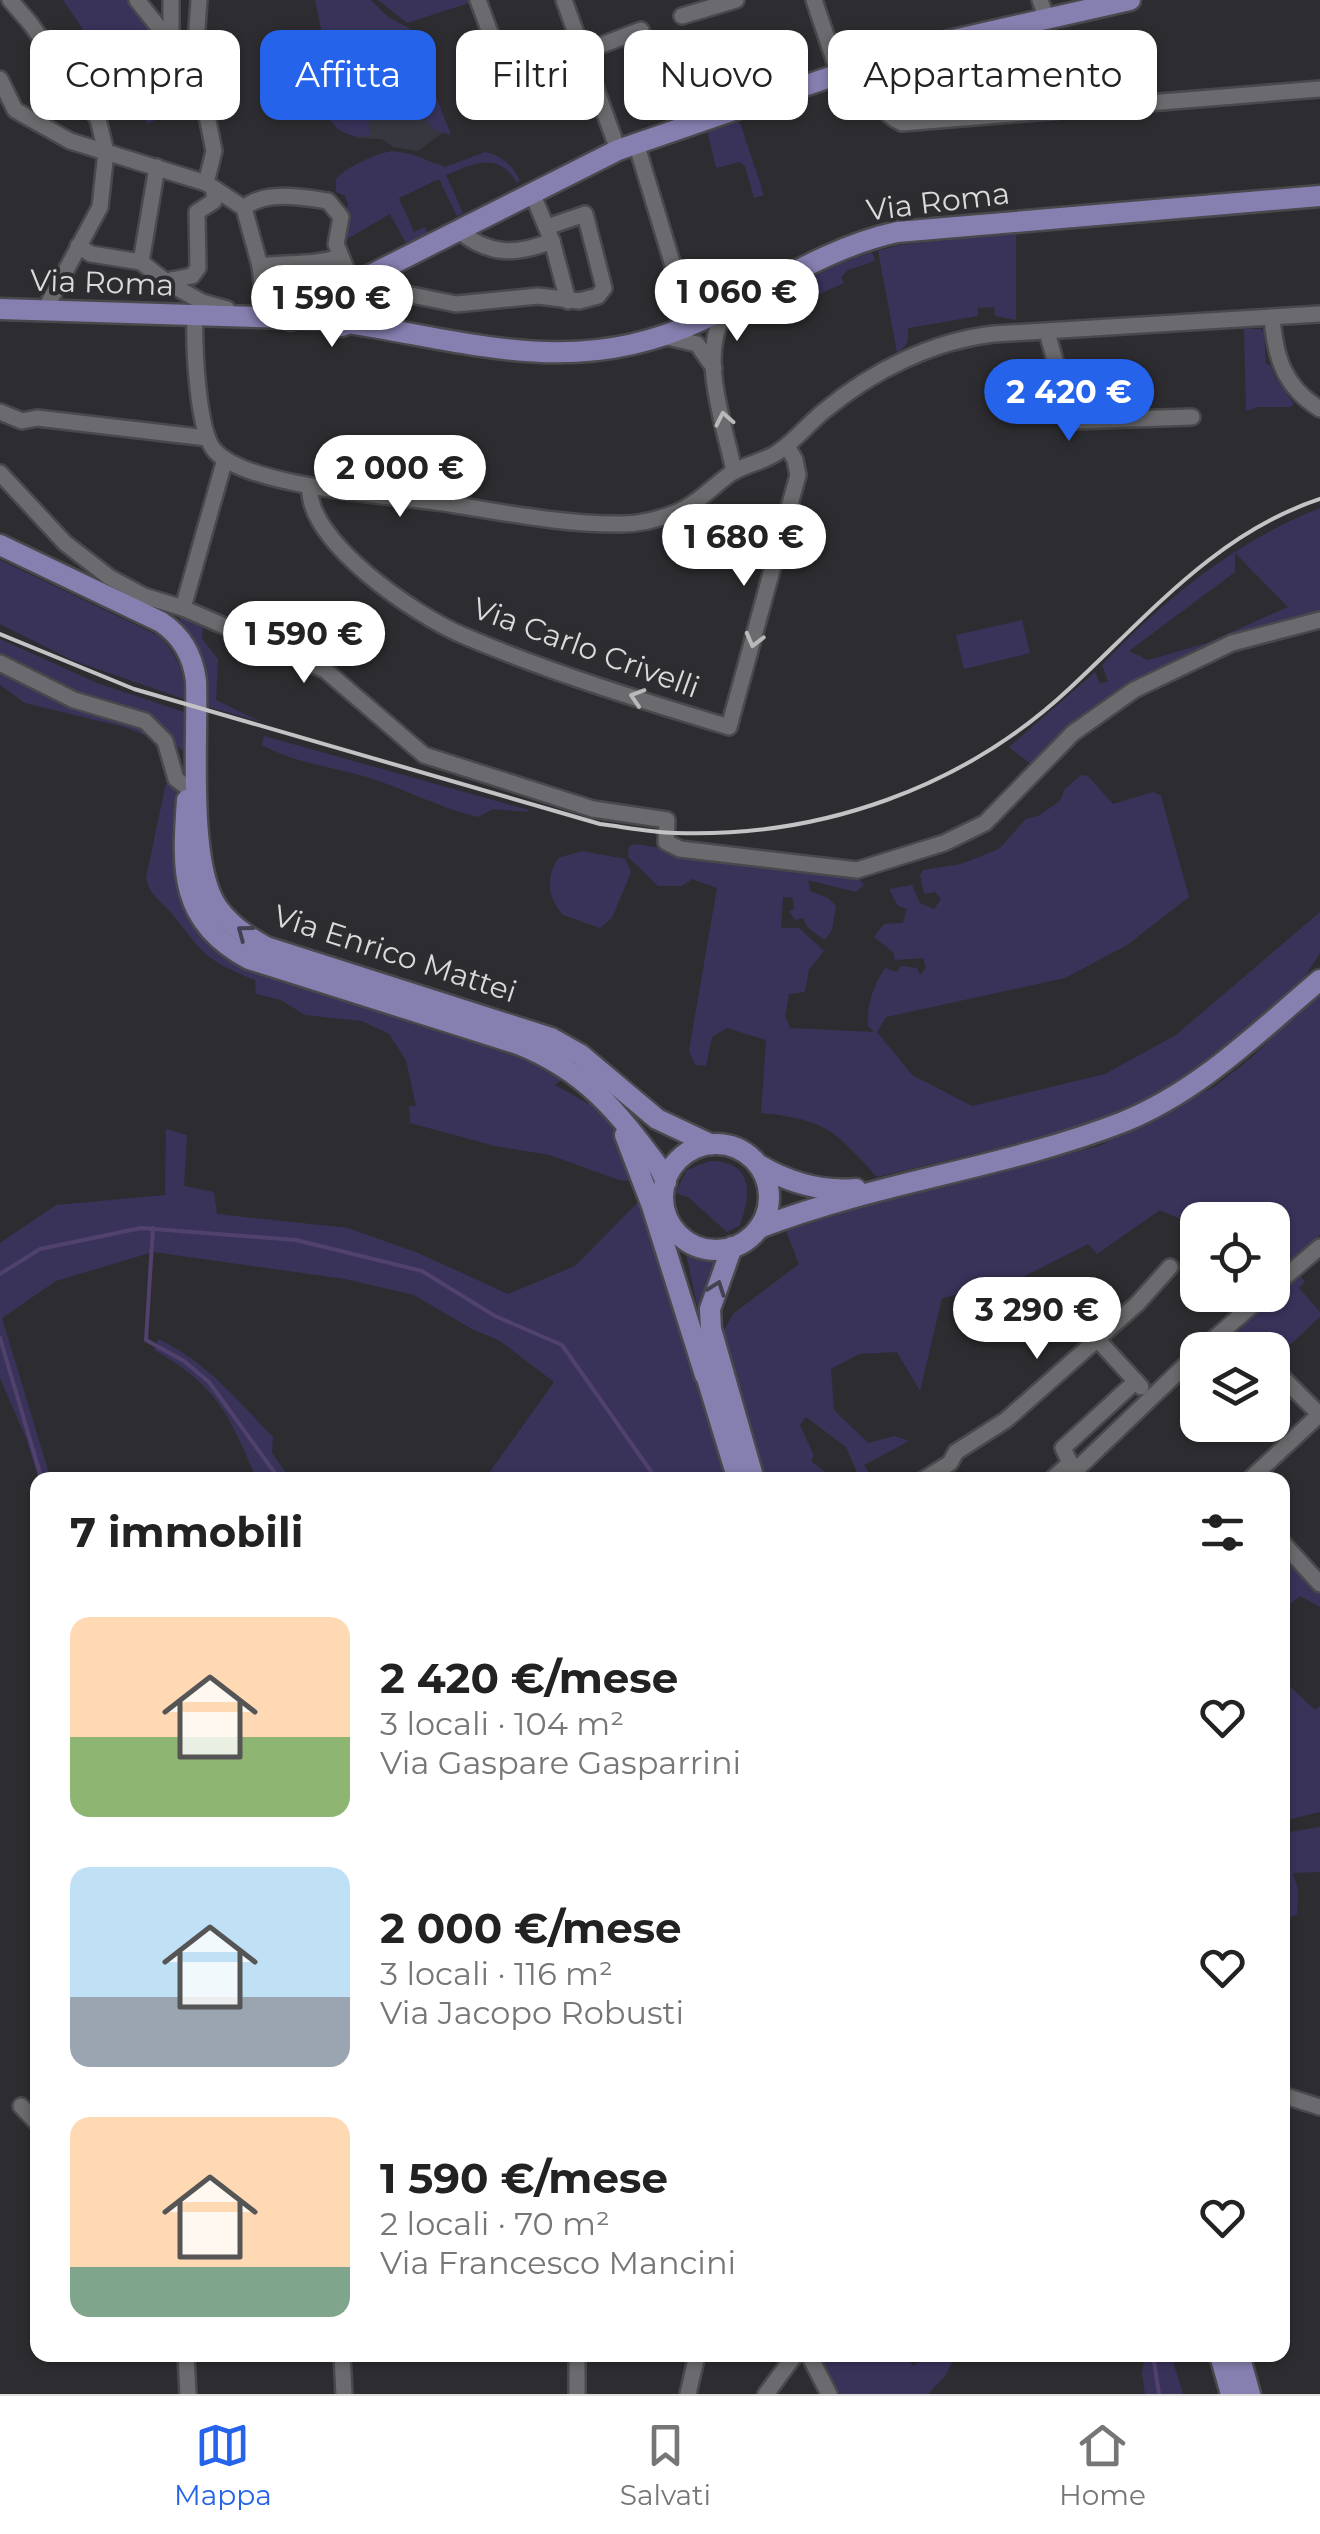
<!DOCTYPE html>
<html lang="it">
<meta charset="utf-8">
<style>
body{margin:0;font-family:Montserrat,sans-serif;background:#f2f2f2;color:#222;height:100vh;display:flex;flex-direction:column;font-size:38px;white-space:nowrap}
*{box-sizing:border-box;margin:0}
p{font-size:32px;color:#767676}
.icon{flex:none;width:55px;height:55px;fill:none;stroke:currentColor;stroke-width:2;stroke-linecap:round;stroke-linejoin:round}
.map{position:relative;flex:1;overflow:hidden}
.drawer{position:absolute;left:30px;top:1472px;width:1260px;height:890px;display:flex;flex-direction:column;background:#fff;border-radius:20px;box-shadow:0 2px 8px #0004}
.drawer>*{flex:none}
.top-card{position:absolute;left:30px;top:30px;width:1260px;height:90px;display:flex;gap:20px}
.fabs{position:absolute;left:1180px;top:1202px;display:grid;gap:20px}
.fabs a{display:grid;place-items:center;width:110px;height:110px;border-radius:20px;background:#fff;box-shadow:0 2px 8px #0004;font-size:50px}
.price{position:absolute;translate:-50% -85px;padding:0 22px;border-radius:35px;background:#fff;color:#222;font-size:32px;line-height:65px;filter:drop-shadow(0 2px 5px #0008)}
.price::after{content:'';position:absolute;left:50%;top:60px;width:30px;height:22px;margin-left:-15px;background:inherit;clip-path:polygon(0 0,100% 0,50% 100%)}
.price.selected{background:#2563eb;color:#fff}
ul{padding:0;list-style:none}
li{display:flex;align-items:center;gap:30px;height:250px;padding:0 40px}
li span{display:grid;place-items:center;flex:none;width:280px;height:200px;border-radius:20px;color:#555}
li>.icon{margin-inline-start:auto}
span .icon{width:120px;height:120px;fill:#fffc;stroke-width:1}
li b{font-size:42px}
h2{display:flex;justify-content:space-between;align-items:center;height:120px;padding:0 40px;font-size:42px}
.chip{padding:0 35px;border-radius:20px;background:#fff;box-shadow:0 2px 8px #0004;font-size:35px;line-height:90px}
.chip.selected{background:#2563eb;color:#fff}
.tab-bar{display:flex;justify-content:space-around;align-items:center;height:140px;border-top:2px solid #e0e0e0;background:#fff;font-size:28px;color:#767676}
.tab-bar a{display:grid;justify-items:center;gap:5px}
.tab-bar .selected{color:#2563eb}
.map>svg:first-child{display:block}
</style>
<div class="map">
<svg width="1320" height="2394" viewBox="0 0 1320 2394">
<rect width="100%" height="100%" fill="#2d2d31"/>
<!-- built -->
<polygon fill="#373740" points="404,31 442,133 418,151 393,147 382,139 358,138 339,129 313,76 313,42"/>
<!-- green -->
<g fill="#39335a" fill-rule="evenodd">
<polygon points="63,0 130,0 175,60 194,97 148,124"/>
<path d="M315,0H371L388,17L409,28L451,135L432,129L416,105L412,107L406,95L399,67L384,70L382,56L377,53L341,58L351,114L367,112L371,136C320,144 311,79 313,42L323,38Z"/>
<polygon points="378,0 472,0 472,2 407,23"/>
<polygon points="735,121 740,123 764,195 754,198 745,166 739,162 716,168 707,130"/>
<path d="M392,151L411,154L445,167L485,152C502,156 513,165 520,181L517,183C498,151 475,163 446,175L463,213L457,216L439,179L399,198L414,232L425,227L429,237L408,247L390,214L347,239L344,244L356,268L353,271L341,246L348,203L344,195L336,192V179C348,166 375,154 392,151Z"/>
<path d="M1016,233V320L995,316L994,307L978,308V316L908,328C908,340 909,346 897,352L878,251L900,245Z"/>
<polygon points="872,252 875,261 848,270 841,277 844,283 811,298 803,293 782,304 777,295 839,264"/>
<polygon points="1244,329 1261,329 1264,333 1266,363 1271,366 1276,379 1294,404 1291,407 1258,407 1246,411"/>
<path d="M1320,508V616L1205,653L1032,765L1009,747L1095,672L1100,684L1108,681L1102,665C1164,599 1236,541 1320,508ZM1235,553L1288,607L1207,643L1148,660L1129,651L1235,572Z"/>
<path d="M0,560L159,636C177,654 185,673 184,699L72,660L0,624Z"/>
<path d="M185,617L203,626L202,639L218,659L216,700L261,722L205,706C207,671 201,646 179,619Z"/>
<polygon points="1022,620 1030,653 964,669 956,635"/>
<polygon points="0,639 97,683 184,712 184,751 171,743 166,736 0,659"/>
<polygon points="0,666 137,722 160,741 124,727 25,703 0,685"/>
<path d="M264,736L529,810L527,812L493,809L478,817C440,808 405,789 367,777C332,767 295,763 262,745Z"/>
<path d="M1081,775L1088,776L1113,804L1153,792L1161,796L1189,897L1127,945L1065,978L886,1017L877,1032L912,1075L972,1106L1105,1074L1176,1035L1320,912V953L1299,986L1214,1059L1172,1087L1074,1130L877,1177C834,1130 827,1120 761,1113L766,1040L727,1028L712,1037L706,1066L695,1065L689,1051L717,888L692,879L682,886H658L628,857L629,847L633,844L853,872L864,885L856,892L808,880L810,891L828,898L836,906L832,930L825,940L808,928L803,918L795,920L789,911L794,909L793,898L783,897L781,928H799L824,951L809,969L805,992L789,994L785,1016L790,1028L874,1032L868,1026C867,1005 873,986 885,968L897,972L901,966L917,968L920,975L926,968L923,958L895,960L893,952L874,937L884,924L903,923L907,909L898,906L889,889L912,885L920,903L934,909L941,899L935,892L924,894L920,875L923,870L961,864L999,849L1026,819L1038,816L1060,801L1065,789Z"/>
<path d="M166,783L182,795C171,879 165,922 246,970L522,1055L565,1076L555,1085L589,1104L591,1095L619,1129L634,1181L619,1180L550,1155L495,1146L410,1123L409,1106H416L406,1060L389,1034L362,1021L305,1015L281,1000L256,994L255,980C206,960 205,956 174,916C163,902 150,897 146,878Z"/>
<path d="M582,851L625,859L631,872L612,918L600,928L563,915C547,896 546,879 558,858Z"/>
<polygon points="1320,990 1320,1235 1273,1275 1281,1264 1273,1256 1272,1220 1198,1220 1197,1226 1160,1210 1097,1254 1088,1244 1013,1282 942,1298 920,1391 897,1352 859,1354 831,1369 834,1410 868,1443 895,1436 909,1441 864,1465 873,1480 860,1480 846,1447 806,1417 800,1425 814,1456 811,1461 824,1471 827,1480 765,1480 722,1333 734,1313 799,1264 786,1231 812,1218 1099,1146 1214,1087 1250,1059"/>
<polygon points="166,1129 187,1135 184,1186 214,1192 217,1214 348,1228 418,1253 508,1294 575,1266 641,1199 736,1480 484,1480 554,1382 500,1341 472,1329 414,1295 345,1279 153,1252 56,1281 2,1318 51,1480 39,1480 26,1438 0,1378 0,1243 56,1205 165,1195"/>
<path d="M709,1161C753,1161 752,1192 740,1225L727,1232L688,1197L675,1193L687,1170Z"/>
<polygon points="685,1249 702,1256 719,1258 704,1297 704,1337"/>
<polygon points="1299,1275 1305,1282 1299,1288 1320,1312 1320,1317 1273,1360 1272,1350 1238,1350 1221,1344"/>
<path d="M158,1339C206,1361 237,1400 273,1437L272,1453L291,1480H257C230,1416 217,1385 154,1350Z"/>
<polygon points="1283,1554 1320,1595 1320,1607 1300,1596 1283,1610"/>
<polygon points="1283,1680 1315,1710 1320,1706 1320,1812 1283,1821"/>
<polygon points="1320,1827 1320,1872 1293,1873 1298,1890 1297,1914 1283,1920 1283,1833"/>
<polygon points="814,2355 902,2355 914,2366 925,2355 956,2355 945,2376 928,2394 833,2394"/>
<polygon points="1145,2355 1171,2355 1183,2394 1145,2394 1142,2374"/>
</g>
<g fill="none" stroke-linecap="round" stroke-linejoin="round">
<!-- stream -->
<g stroke="#51416d" stroke-width="4">
<polyline points="153,1228 146,1340 184,1361 209,1382 280,1480"/>
<polyline points="0,1274 40,1249 141,1228 296,1240 422,1271 495,1316 562,1345 657,1480"/>
<polyline points="0,1338 42,1480"/>
<polyline points="1153,2355 1159,2394"/>
</g>
<!-- minor casing -->
<g stroke="#49484c" stroke-width="20">
<g id="minor">
<polyline points="10,0 30,23 98,119 106,152 100,207 49,302 48,310"/>
<polyline points="137,0 179,53 195,82"/>
<polyline points="171,0 171,34 175,45"/>
<polyline points="199,0 195,56 214,151 206,183"/>
<polyline points="478,0 492,38"/>
<polyline points="564,0 618,150"/>
<polyline points="814,0 839,74"/>
<polyline points="1040,0 1046,17"/>
<polyline points="682,16 736,0"/>
<polyline points="583,52 641,30"/>
<path d="M865,66C873,90 877,112 902,123L1320,89"/>
<polyline points="519,77 584,55"/>
<polyline points="0,79 15,110 70,141 206,183 244,208 260,266 266,319"/>
<polyline points="636,143 691,325"/>
<polyline points="532,193 552,241 568,301"/>
<path d="M244,208C265,190 302,197 328,201L341,217L336,244L352,283L456,304L538,296L579,301L598,296L604,288L585,214L547,227"/>
<path d="M458,230C489,256 516,255 552,241"/>
<polyline points="78,246 91,254 141,262 157,167"/>
<polyline points="141,262 165,281 192,276 198,268 197,212 214,201 214,189"/>
<path d="M260,266C287,262 312,266 339,257"/>
<polyline points="165,281 202,302 227,309"/>
<path d="M728,307C696,352 724,422 734,471"/>
<path d="M195,317C194,344 197,432 215,451C249,488 397,496 450,504C507,513 565,525 623,524C640,524 659,519 675,513C696,505 712,487 730,474C745,464 764,462 778,452C795,441 808,424 824,411C872,371 932,341 994,334L1320,314"/>
<path d="M1272,317C1275,357 1284,387 1320,409"/>
<polyline points="1047,332 1072,421 1192,417"/>
<polyline points="667,337 697,344 714,368"/>
<polyline points="0,412 22,421 37,418 207,438"/>
<polyline points="0,473 65,543 109,577 144,596 183,608 325,670 424,755 593,809 667,820 666,842 680,849 857,870 944,843 985,823 1073,733 1134,690 1232,643 1320,620"/>
<path d="M310,486C305,541 417,616 462,635C548,672 640,700 729,727L798,475L795,460L787,446"/>
<polyline points="183,608 225,459"/>
<polyline points="0,663 74,700 145,721 165,741 176,779 188,788"/>
<polyline points="1272,1288 1320,1247"/>
<polyline points="1096,1338 1141,1387"/>
<polyline points="1201,1350 1264,1295"/>
<polyline points="1272,1367 1320,1415"/>
<polyline points="1078,1468 1070,1463 1063,1448 1136,1381"/>
<polyline points="923,1480 950,1463 956,1452 1006,1420 1137,1304 1170,1267"/>
<polyline points="1051,1480 1070,1463"/>
<polyline points="1072,1480 1078,1468 1198,1353"/>
<polyline points="1249,1480 1320,1414"/>
<polyline points="1282,1542 1320,1584"/>
<polyline points="1282,2095 1320,2107"/>
<polyline points="21,2106 38,2124"/>
<polyline points="186,2355 188,2394"/>
<polyline points="342,2355 344,2394"/>
<polyline points="809,2355 829,2394"/>
<polyline points="577,2394 577,2355"/>
<polyline points="688,2394 697,2355"/>
<polyline points="766,2394 795,2355"/>
</g>
</g>
<!-- major casing -->
<g stroke="#49484c" stroke-width="25">
<g id="major">
<path d="M0,309L321,319L342,326L349,323C477,343 578,379 702,320C768,289 825,248 897,232L1320,196"/>
<polyline points="291,320 321,300 618,150 839,74 949,41 1130,0"/>
<path d="M0,545L161,622C182,636 193,656 196,681C198,739 188,854 214,902C226,923 247,936 266,947L551,1038L581,1055L657,1119L710,1144"/>
<path d="M187,800C182,870 179,922 249,959L518,1044C586,1071 617,1111 660,1169L666,1182"/>
<polyline points="625,1135 652,1206 705,1375"/>
<circle cx="716" cy="1197" r="53"/>
<path d="M759,1165C788,1182 822,1192 856,1189"/>
<path d="M759,1228C877,1182 1005,1168 1123,1122C1200,1091 1258,1032 1320,980"/>
<polyline points="732,1247 710,1309 711,1329 754,1480"/>
<polyline points="703,1365 738,1480"/>
<polyline points="1220,2355 1231,2394"/>
<polyline points="1239,2355 1250,2394"/>
</g>
</g>
<!-- minor -->
<use href="#minor" stroke="#6b6b6f" stroke-width="15"/>
<!-- major -->
<use href="#major" stroke="#8680b0" stroke-width="20"/>
<!-- rail -->
<path stroke="#c3c3c6" stroke-width="4" d="M0,634L134,689L600,824C624,827 650,832 675,833C820,838 963,788 1069,689C1147,617 1216,533 1320,499"/>
</g>
<!-- one-way arrows -->
<defs><path id="oneway-chevron" d="M-2-3.5L2.5 0L-2 3.5" fill="none" stroke-width="1.6" stroke-linecap="round" stroke-linejoin="round" transform="scale(2.5)"/></defs>
<g stroke="#b9b9bb">
<use href="#oneway-chevron" transform="translate(724 419) rotate(-101)"/>
<use href="#oneway-chevron" transform="translate(754 640) rotate(105)"/>
<use href="#oneway-chevron" transform="translate(637 697) rotate(-162)"/>
</g>
<g stroke="#434251">
<use href="#oneway-chevron" transform="translate(244 932) rotate(-143)"/>
<use href="#oneway-chevron" transform="translate(717 1288) rotate(-70)"/>
</g>
<g text-anchor="middle" stroke-width="8" stroke-linejoin="round" paint-order="stroke">
<!-- street labels -->
<g font-size="30" fill="#dadadc" stroke="#2d2d31">
<text transform="translate(938 202) rotate(-7)" y="10">Via Roma</text>
<text transform="translate(102 283) rotate(2)" y="10">Via Roma</text>
<text transform="translate(586 648) rotate(20)" y="10">Via Carlo Crivelli</text>
<text transform="translate(395 954) rotate(18)" y="10">Via Enrico Mattei</text>
</g>
</g>
</svg>
<div class="fabs">
<a><svg class="icon" aria-label="locate" viewBox="0 0 24 24"><circle cx="12" cy="12" r="6"/><path d="M12 2v4M12 18v4M2 12h4M18 12h4"/></svg></a>
<a><svg class="icon" aria-label="layers" viewBox="0 0 24 24"><path d="M12 4l9 5-9 5-9-5zM3 14l9 5 9-5"/></svg></a>
</div>
<b class="price" style="left:737px;top:344px">1 060 €</b>
<b class="price" style="left:332px;top:350px">1 590 €</b>
<b class="price selected" style="left:1069px;top:444px">2 420 €</b>
<b class="price" style="left:400px;top:520px">2 000 €</b>
<b class="price" style="left:744px;top:589px">1 680 €</b>
<b class="price" style="left:304px;top:686px">1 590 €</b>
<b class="price" style="left:1037px;top:1362px">3 290 €</b>
<div class="top-card">
<a class="chip">Compra</a>
<a class="chip selected">Affitta</a>
<a class="chip">Filtri</a>
<a class="chip">Nuovo</a>
<a class="chip">Appartamento</a>
</div>
<section class="drawer">
<h2>7 immobili<svg class="icon" aria-label="filters" viewBox="0 0 24 24"><path d="M4 7h16M4 17h16"/><circle cx="9" cy="7" r="2"/><circle cx="15" cy="17" r="2"/></svg></h2>
<ul>
<li><span style="background:linear-gradient(#ffd9b3 60%,#8fb573 0)"><svg class="icon" aria-label="home" viewBox="0 0 24 24"><path d="M3 11l9-7 9 7M6 9v11h12V9"/></svg></span><div><b>2 420 €/mese</b><p>3 locali · 104 m²</p><p>Via Gaspare Gasparrini</p></div><svg class="icon" aria-label="heart" viewBox="0 0 24 24"><path d="M12 20l-8-8c-3-5 5-10 8-4 3-6 11-1 8 4z"/></svg></li>
<li><span style="background:linear-gradient(#bfe0f5 65%,#9aa5b1 0)"><svg class="icon" aria-label="home" viewBox="0 0 24 24"><path d="M3 11l9-7 9 7M6 9v11h12V9"/></svg></span><div><b>2 000 €/mese</b><p>3 locali · 116 m²</p><p>Via Jacopo Robusti</p></div><svg class="icon" aria-label="heart" viewBox="0 0 24 24"><path d="M12 20l-8-8c-3-5 5-10 8-4 3-6 11-1 8 4z"/></svg></li>
<li><span style="background:linear-gradient(#ffd9b3 75%,#7fa58c 0)"><svg class="icon" aria-label="home" viewBox="0 0 24 24"><path d="M3 11l9-7 9 7M6 9v11h12V9"/></svg></span><div><b>1 590 €/mese</b><p>2 locali · 70 m²</p><p>Via Francesco Mancini</p></div><svg class="icon" aria-label="heart" viewBox="0 0 24 24"><path d="M12 20l-8-8c-3-5 5-10 8-4 3-6 11-1 8 4z"/></svg></li>
</ul>
</section>
</div>
<nav class="tab-bar">
<a class="selected"><svg class="icon" aria-label="map" viewBox="0 0 24 24"><path d="M3 6l6-2 6 2 6-2v14l-6 2-6-2-6 2zM9 4v14M15 6v14"/></svg>Mappa</a>
<a><svg class="icon" aria-label="saved" viewBox="0 0 24 24"><path d="M7 4h10v16l-5-4-5 4z"/></svg>Salvati</a>
<a><svg class="icon" aria-label="home" viewBox="0 0 24 24"><path d="M3 11l9-7 9 7M6 9v11h12V9"/></svg>Home</a>
</nav>
